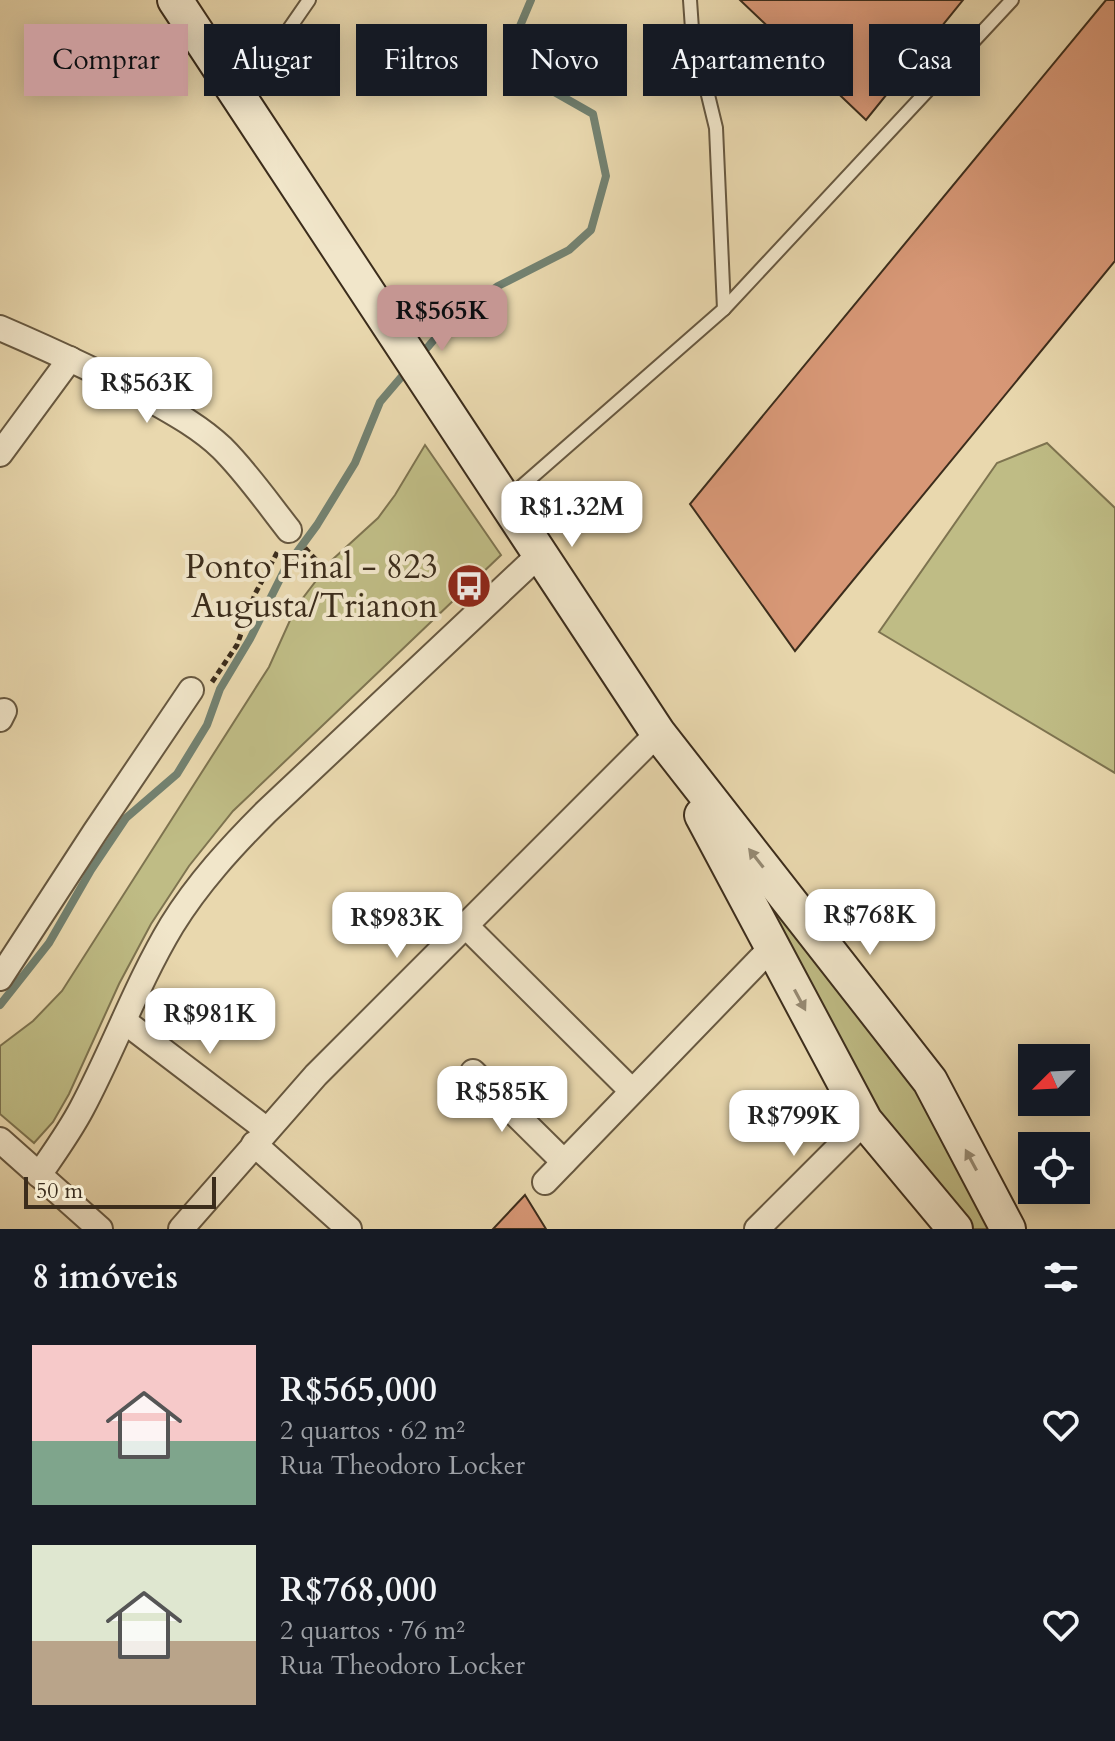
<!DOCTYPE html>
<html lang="pt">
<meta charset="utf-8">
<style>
body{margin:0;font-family:Cardo,serif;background:#20242c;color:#f1f3f6;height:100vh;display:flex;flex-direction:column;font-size:30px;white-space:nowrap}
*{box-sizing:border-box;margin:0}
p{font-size:26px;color:#9ea1a6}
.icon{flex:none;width:44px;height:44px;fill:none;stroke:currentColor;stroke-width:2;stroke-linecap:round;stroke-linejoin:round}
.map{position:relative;height:1229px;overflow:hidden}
.drawer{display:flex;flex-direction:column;background:#171b24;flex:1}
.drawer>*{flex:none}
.guide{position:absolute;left:24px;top:24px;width:1068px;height:72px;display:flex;gap:16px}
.needle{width:52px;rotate:246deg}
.fabs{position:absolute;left:1018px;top:1044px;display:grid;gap:16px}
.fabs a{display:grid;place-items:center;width:72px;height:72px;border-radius:0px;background:#171b24;box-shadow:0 4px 20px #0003;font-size:40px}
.scale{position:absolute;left:24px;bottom:20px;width:192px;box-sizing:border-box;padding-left:8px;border:4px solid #3c2d1c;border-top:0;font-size:22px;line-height:28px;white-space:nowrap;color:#3c2d1c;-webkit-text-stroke:6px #f1e6ca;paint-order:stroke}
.price{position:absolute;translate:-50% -68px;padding:0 18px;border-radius:16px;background:#fff;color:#222;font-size:26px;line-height:52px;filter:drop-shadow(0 2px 4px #0008)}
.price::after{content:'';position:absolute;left:50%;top:48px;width:24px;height:18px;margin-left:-12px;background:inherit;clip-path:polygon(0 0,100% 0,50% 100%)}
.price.active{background:#c59692;color:#111}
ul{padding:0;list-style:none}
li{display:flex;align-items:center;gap:24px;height:200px;padding:0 32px}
li span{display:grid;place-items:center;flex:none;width:224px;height:160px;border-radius:0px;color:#555}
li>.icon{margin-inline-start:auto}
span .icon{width:96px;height:96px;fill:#fffc;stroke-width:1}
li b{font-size:34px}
h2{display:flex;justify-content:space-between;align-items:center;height:96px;padding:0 32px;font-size:34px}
.tag{padding:0 28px;border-radius:0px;background:#171b24;box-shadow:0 4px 20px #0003;font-size:28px;line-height:72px}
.tag.active{background:#c59692;color:#111}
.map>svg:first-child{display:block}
</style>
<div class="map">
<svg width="1115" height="1229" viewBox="0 0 1115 1229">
<rect width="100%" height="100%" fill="#e9d8ae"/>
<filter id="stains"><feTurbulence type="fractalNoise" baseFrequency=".0025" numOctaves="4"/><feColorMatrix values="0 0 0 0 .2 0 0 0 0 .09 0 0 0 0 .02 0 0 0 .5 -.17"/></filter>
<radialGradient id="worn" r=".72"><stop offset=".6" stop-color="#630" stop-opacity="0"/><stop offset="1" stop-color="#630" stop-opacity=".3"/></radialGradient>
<!-- green -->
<g fill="#bfbc85" stroke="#7e7450" stroke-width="2">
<polygon points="1047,443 1115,508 1115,773 879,632 997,463"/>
<polygon points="425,445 501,555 233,811 189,866 151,924 119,984 69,1094 53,1122 34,1143 0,1114 0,1046 33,1021 62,991 269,667 296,607 332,560 378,518 395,495"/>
<polygon points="717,826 916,1074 998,1229 969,1229 867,1101"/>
</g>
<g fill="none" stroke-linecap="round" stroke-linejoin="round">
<!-- stream -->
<g stroke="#738271" stroke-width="8">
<polyline points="421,355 444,328 498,286 569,250 591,230 606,176 593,114 542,85 512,45 531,0"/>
<polyline points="0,1005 49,943 91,870 126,818 177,774 207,725 220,689 250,639 286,567 317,525 355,463 380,402 409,368"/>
</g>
</g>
<!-- building -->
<g fill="#d89877" stroke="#3c2d1c" stroke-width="2">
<polygon points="740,0 963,0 866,120"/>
<polygon points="1106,0 1115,0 1115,261 795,651 690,504"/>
<polygon points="525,1195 546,1229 493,1229"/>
</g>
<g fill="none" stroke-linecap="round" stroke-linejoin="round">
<!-- lane casing -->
<g stroke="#675840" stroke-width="16">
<g id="lane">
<polyline points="690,0 692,29 716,128 724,309"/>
<polyline points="242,97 309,0"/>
<polyline points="507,499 724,309 1012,0"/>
</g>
</g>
<!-- street casing -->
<g stroke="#675840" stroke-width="28">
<g id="street">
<path d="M0,328C51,350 102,373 151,400C176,414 201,428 222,448C247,473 267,502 289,530"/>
<polyline points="0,454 70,359"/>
<polyline points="0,719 4,711"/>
<polyline points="465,925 632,1091"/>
<polyline points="0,978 95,832 191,690"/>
<polyline points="124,1021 267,1130"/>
<polyline points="473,1072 564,1162"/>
<polyline points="0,1140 100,1229"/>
<polyline points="254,1144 349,1229"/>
<path d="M39,1175C54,1153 70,1131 82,1108C114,1048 137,983 172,925C198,883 231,847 266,812L540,554"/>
<polyline points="545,1182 772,947"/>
<polyline points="181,1229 316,1075 658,733"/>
<polyline points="757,1229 865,1121"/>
</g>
</g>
<!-- secondary casing -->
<g stroke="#3c2d1c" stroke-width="38">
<g id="secondary">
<polyline points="175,0 658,733 930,1081 1008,1229"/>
<polyline points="702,815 865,1121 955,1229"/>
</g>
</g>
<!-- path -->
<g stroke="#3c2d1c" stroke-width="5" stroke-dasharray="6 4" stroke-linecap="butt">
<polyline points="305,548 318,562"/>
<polyline points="212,682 237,645 255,594 279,549"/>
</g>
<!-- lane -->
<use href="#lane" stroke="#f1e6ca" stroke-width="12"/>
<!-- street -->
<use href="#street" stroke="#f1e6ca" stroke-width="24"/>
<!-- secondary -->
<use href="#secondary" stroke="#f1e6ca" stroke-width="34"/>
</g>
<!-- one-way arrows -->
<defs><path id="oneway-solid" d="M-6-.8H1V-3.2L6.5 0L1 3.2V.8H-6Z" transform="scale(2)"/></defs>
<g fill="#968a73">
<use href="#oneway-solid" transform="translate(756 858) rotate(-128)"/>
<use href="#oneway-solid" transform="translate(800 1000) rotate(62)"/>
<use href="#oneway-solid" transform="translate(971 1160) rotate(-118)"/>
</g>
<!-- icons -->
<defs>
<g id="bus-disc" transform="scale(2.3)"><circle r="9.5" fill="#8f2418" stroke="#f1e6ca"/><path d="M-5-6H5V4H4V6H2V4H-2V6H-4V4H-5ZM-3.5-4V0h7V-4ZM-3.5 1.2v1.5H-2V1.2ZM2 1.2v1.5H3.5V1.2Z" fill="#fff"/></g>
</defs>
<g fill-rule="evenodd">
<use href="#bus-disc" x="469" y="586"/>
</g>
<g text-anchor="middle" stroke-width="8" stroke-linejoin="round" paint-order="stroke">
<!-- poi labels -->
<g font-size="34" fill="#3c2d1c" stroke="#f1e6ca" text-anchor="end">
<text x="438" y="578">Ponto Final - 823<tspan x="438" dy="39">Augusta/Trianon</tspan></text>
</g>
</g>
<rect width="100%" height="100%" filter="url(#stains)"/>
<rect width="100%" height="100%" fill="url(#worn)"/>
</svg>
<div class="fabs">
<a><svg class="needle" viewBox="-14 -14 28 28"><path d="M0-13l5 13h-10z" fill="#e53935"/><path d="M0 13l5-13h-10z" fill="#9ea1a6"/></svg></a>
<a><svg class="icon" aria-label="locate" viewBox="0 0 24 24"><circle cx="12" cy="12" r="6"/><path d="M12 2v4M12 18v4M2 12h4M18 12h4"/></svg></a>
</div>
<div class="scale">50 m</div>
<b class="price active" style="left:442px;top:353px">R$565K</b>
<b class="price" style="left:147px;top:425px">R$563K</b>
<b class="price" style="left:572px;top:549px">R$1.32M</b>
<b class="price" style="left:870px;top:957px">R$768K</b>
<b class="price" style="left:397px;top:960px">R$983K</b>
<b class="price" style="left:210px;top:1056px">R$981K</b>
<b class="price" style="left:502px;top:1134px">R$585K</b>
<b class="price" style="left:794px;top:1158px">R$799K</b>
<div class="guide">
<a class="tag active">Comprar</a>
<a class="tag">Alugar</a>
<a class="tag">Filtros</a>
<a class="tag">Novo</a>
<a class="tag">Apartamento</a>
<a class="tag">Casa</a>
</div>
</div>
<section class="drawer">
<h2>8 imóveis<svg class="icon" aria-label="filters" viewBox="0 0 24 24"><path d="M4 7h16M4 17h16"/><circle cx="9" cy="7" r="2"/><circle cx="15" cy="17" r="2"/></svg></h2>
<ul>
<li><span style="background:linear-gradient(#f6c9c9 60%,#7fa58c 0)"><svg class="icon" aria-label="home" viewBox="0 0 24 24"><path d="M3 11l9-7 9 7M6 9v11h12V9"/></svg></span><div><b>R$565,000</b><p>2 quartos · 62 m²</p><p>Rua Theodoro Locker</p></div><svg class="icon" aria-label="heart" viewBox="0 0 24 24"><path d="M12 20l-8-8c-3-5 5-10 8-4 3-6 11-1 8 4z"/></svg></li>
<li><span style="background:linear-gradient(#dfe7d0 60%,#b9a48a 0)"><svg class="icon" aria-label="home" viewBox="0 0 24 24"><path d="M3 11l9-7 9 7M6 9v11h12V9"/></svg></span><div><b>R$768,000</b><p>2 quartos · 76 m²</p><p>Rua Theodoro Locker</p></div><svg class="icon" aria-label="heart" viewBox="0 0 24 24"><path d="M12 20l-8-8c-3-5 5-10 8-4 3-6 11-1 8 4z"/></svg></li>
</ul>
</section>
